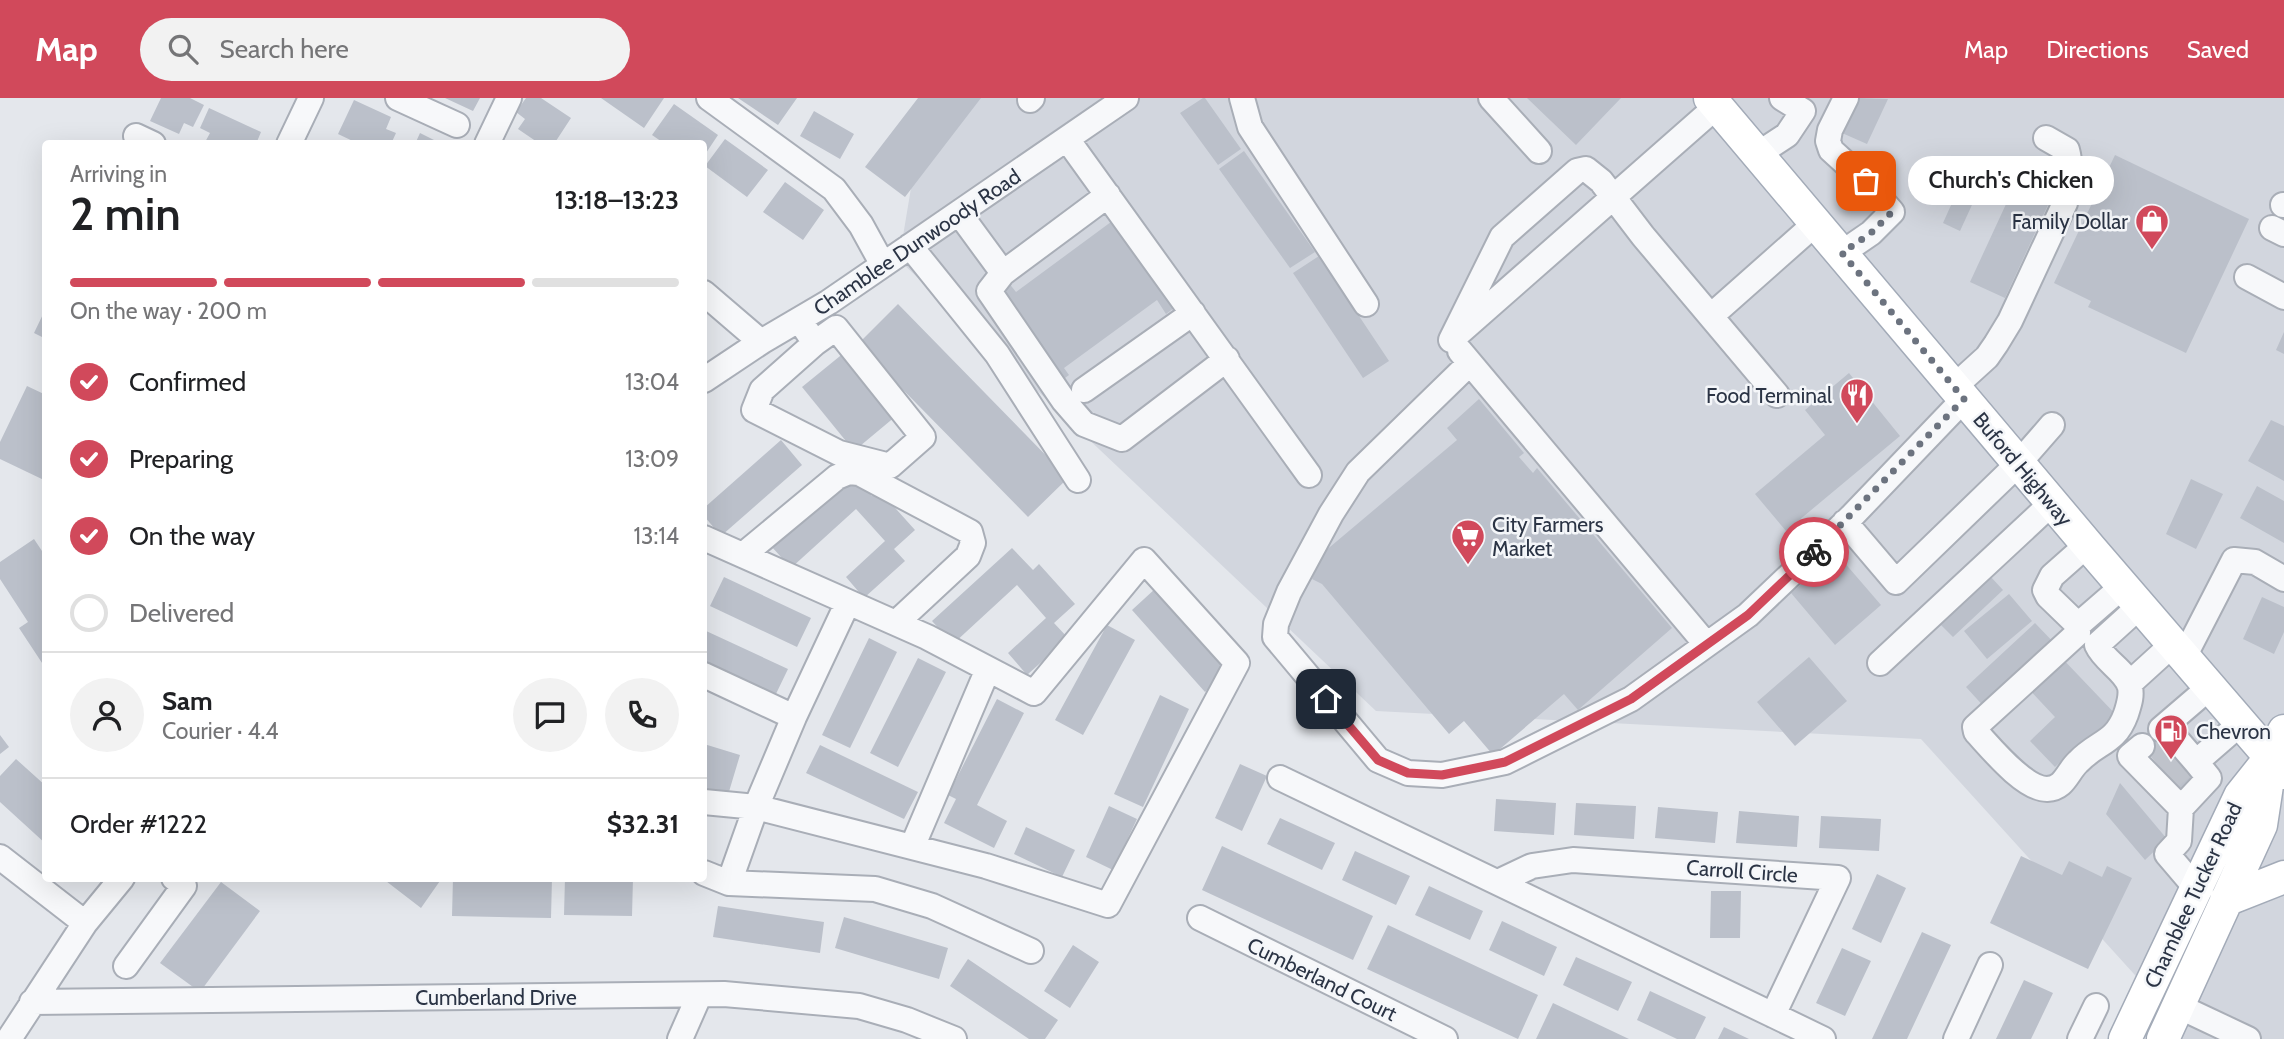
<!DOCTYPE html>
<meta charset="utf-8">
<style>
:root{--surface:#fff;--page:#f2f2f2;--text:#202124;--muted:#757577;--line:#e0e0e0;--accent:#d1495b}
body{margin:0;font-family:Cabin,sans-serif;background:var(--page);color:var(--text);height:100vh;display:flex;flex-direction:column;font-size:26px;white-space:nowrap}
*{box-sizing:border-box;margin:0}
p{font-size:23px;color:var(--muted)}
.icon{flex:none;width:38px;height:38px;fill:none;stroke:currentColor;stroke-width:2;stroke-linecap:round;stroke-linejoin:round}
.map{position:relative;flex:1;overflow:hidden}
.drawer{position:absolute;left:42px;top:42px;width:665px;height:742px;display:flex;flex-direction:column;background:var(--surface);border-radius:7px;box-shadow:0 7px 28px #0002}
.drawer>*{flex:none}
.pin{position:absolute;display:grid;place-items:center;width:60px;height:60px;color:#fff;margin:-30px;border-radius:14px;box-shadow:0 4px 10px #0006}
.courier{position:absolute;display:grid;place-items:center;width:70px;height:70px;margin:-35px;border:5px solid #d1495b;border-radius:50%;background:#fff;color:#222;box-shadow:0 2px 9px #0007}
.bubble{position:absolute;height:49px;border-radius:24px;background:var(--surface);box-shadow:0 7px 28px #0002;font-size:23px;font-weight:600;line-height:49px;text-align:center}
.summary em{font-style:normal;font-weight:600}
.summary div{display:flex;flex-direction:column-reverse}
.summary{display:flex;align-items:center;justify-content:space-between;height:119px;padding:0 28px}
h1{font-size:46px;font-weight:600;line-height:52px}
.bar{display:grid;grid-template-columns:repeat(4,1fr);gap:10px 7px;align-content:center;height:84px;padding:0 28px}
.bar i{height:9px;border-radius:5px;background:var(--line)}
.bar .selected{background:var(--accent)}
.bar p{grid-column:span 4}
.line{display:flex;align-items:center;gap:18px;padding:0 28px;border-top:2px solid var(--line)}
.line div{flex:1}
.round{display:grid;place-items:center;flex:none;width:74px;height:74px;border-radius:37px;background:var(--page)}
ol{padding:0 28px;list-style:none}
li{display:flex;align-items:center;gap:21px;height:77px}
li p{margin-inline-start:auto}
li .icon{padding:7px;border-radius:50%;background:var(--accent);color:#fff;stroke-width:4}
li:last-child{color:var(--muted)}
li i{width:38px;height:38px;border:4px solid var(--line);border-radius:50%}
header{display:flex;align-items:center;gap:42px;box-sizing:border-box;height:98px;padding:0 35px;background:var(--accent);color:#fff}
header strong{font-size:33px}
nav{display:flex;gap:38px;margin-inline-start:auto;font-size:24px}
.search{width:490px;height:63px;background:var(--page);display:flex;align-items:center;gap:18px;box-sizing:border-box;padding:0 24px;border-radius:38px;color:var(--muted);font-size:26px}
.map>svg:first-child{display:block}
.built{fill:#d2d6de}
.building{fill:#bbc0ca}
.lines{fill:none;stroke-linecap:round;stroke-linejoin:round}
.minor-tunnel{stroke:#bfc3cb;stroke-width:24;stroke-dasharray:24 12;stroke-linecap:butt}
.minor-casing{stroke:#a9aeb7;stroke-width:28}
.major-casing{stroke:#a3abb8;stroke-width:35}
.minor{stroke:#f7f8fa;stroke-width:24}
.major{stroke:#fff;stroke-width:32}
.done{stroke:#6c737f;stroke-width:7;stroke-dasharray:0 12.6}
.route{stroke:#d1495b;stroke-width:9}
.labels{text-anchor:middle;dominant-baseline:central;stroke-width:5;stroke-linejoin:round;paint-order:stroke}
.poi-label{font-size:21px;fill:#2b3445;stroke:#f4f6f9;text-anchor:end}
.street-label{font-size:21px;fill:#2b3445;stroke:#f4f6f9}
</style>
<header>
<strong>Map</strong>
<div class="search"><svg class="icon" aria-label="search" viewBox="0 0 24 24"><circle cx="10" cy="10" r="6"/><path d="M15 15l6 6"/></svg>Search here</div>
<nav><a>Map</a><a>Directions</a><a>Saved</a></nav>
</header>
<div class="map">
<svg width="2284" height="941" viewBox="0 0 2284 941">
<rect width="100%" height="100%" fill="#e4e7ec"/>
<path class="built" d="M926 0H2284V941H2155L2163 908 1921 641 1376 613 899 162Z"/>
<path class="building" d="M161 0H190L204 7 193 29 184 25 179 36 150 23Z
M445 0H480L473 13Z
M526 0H541L571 20 554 46H540L518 31 525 21 516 14Z
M601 0H664L644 30Z
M738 0H797L778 27Z
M918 0H981L905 99 865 69Z
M1203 0H1205L1241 51 1218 67 1180 15Z
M1527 0H1621L1576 47Z
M1858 0 1888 1 1867 46 1842 35Z
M354 2 391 19 386 31 396 35 391 46H359L338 36Z
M674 6 718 37 704 58V46H665L652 37Z
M209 10 261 34 256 46H204L210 35 200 30Z
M814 13 854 36 840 61 800 38Z
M420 35 442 46H415Z
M725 41 768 72 747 99 705 68Z
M1244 53 1315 154 1290 170 1219 71Z
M2115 57 2249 121 2186 255 2088 209 2091 203 2054 185Z
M2025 65 2060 81 2005 200 1970 184Z
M785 84 824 112 803 142 763 114Z
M1960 87 1977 96 1960 133 1943 125Z
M1115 121 1178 207 1166 216 1157 202 1064 270 1069 277 1061 283 995 194 1008 184 1016 194Z
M1319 158 1389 263 1363 280 1293 175Z
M898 206 1068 380 1028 419 858 246Z
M46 210V241L34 235Z
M2284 234V256L2276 252Z
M845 254 896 318 854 353 802 289Z
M1849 275 1900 338 1786 433 1755 396 1825 337 1805 312Z
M27 288 46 297V383L0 361V344Z
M1479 301 1524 355 1519 359 1533 375 1537 370 1672 530 1578 612 1564 596 1493 657 1464 623 1449 636 1322 486 1312 481 1324 454 1457 342 1447 330Z
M2271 322 2284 328V383L2248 363Z
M781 342 802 367 721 438 704 418V410Z
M852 375 872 398 879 392 915 432 894 451 905 463 864 500 846 479 885 443 856 411 791 470 771 448Z
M2191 381 2223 396 2196 451 2166 436Z
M2257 388 2284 403V445L2240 420Z
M34 441 46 459V571L19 530 28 524 0 481V464Z
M1012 450 1033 472 1039 466 1075 506 1054 525 1068 540 1027 577 1008 555 1046 520 1017 487 953 546 932 523Z
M1837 456 1881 507 1835 547 1791 495Z
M1990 478 2003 492 1953 539 1940 526Z
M724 479 811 520 797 549 710 508Z
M1156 490 1230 571 1205 594 1132 512Z
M2009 496 2032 523 1987 561 1964 533Z
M2262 499 2284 509V534L2274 556 2243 541Z
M2035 525 2057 548 1987 612 1966 589Z
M1107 527 1135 542 1083 637 1055 622Z
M704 532 788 571 774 600 704 567Z
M869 540 897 554 850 650 822 637Z
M2059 557 2121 622 2078 647 2055 669 2030 643 2055 619 2026 588Z
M1809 559 1847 603 1795 648 1757 604Z
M918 560 946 574 898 669 870 655Z
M1160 597 1189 611 1143 709 1114 696Z
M997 601 1024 615 977 707 1007 723 994 750 944 725 956 701 948 697Z
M2158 628 2204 681 2185 698 2139 644Z
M0 637 9 649 0 656Z
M704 646 740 657 728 697 704 690Z
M820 647 918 694 904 721 806 675Z
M16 661 46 688V746L0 704V678Z
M1240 666 1267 678 1242 733 1215 720Z
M2120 685 2167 741 2145 762 2106 716Z
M1496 701 1556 705 1554 737 1494 733Z
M1576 705 1636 708 1634 741 1574 737Z
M1109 708 1137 721 1113 772 1086 759Z
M1658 709 1718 714 1715 745 1655 740Z
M1739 713 1799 718 1797 749 1736 745Z
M1821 718 1881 721 1879 753 1819 750Z
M1280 720 1335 745 1322 772 1267 746Z
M1026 729 1075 752 1062 779 1014 756Z
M1222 748 1373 818 1353 862 1202 792Z
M1355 753 1410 778 1396 807 1342 782Z
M2021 758 2062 777 2069 763 2102 779 2107 768 2132 780 2088 871 1990 825Z
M1877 776 1906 790 1881 845 1852 831Z
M382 780H442L421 810Z
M453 780H552L551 820 452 818Z
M565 780H633L632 818 564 817Z
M221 784 260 813 200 894 160 865Z
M1429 788 1483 813 1470 842 1415 817Z
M1711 793H1741L1740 840H1710Z
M718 808 824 824 820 855 713 839Z
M844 819 948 850 939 881 835 850Z
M1502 823 1557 849 1544 878 1489 852Z
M1388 827 1538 897 1518 941 1367 871Z
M1922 834 1951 847 1907 941H1872Z
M1073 847 1099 864 1070 910 1044 893Z
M1842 850 1871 863 1845 918 1816 905Z
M1576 859 1632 884 1618 913 1563 887Z
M968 861 1058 922 1045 941H1029L950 888Z
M2024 882 2053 895 2031 941H1996Z
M1650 893 1706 919 1695 941H1677L1637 922Z
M1553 905 1629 941H1536Z
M1724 929 1749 941H1718Z"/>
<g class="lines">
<path class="minor-tunnel" d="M2154 662 2173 646
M2170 680 2189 664"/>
<g class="minor-casing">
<path id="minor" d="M398 0 457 27
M709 0 834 91 861 127 883 167
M1242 0 1250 29 1366 206
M1491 0 1539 53
M1030 2 1032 0
M136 38 153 46
M1067 41 1309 377
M289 46 311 0
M487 46 509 0
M1758 56 1787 37 1803 13 1782 0
M2283 107H2284
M959 115 1003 175 1108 97
M2272 130 2284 136
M910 148 997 256 1078 382
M1842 155 1871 135 1892 114 1865 83 1831 52 1828 43 1830 32 1846 0
M1003 175 989 193 1064 303 1084 326 1122 341 1227 261
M2247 179 2284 199
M704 195 761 244
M1711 218 1816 125
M800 223 815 245 836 230 923 339 890 368 839 355 754 312 762 292 815 245
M1460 234 1717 8
M1451 242 1502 139 1577 73 1586 71 1601 83 1643 138 1777 297
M1460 253 1706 546
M1470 265 1358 374 1331 416 1289 494 1276 526 1275 539 1378 662 1408 675 1442 677 1505 664 1631 601 1748 517 1851 419 1964 301
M704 282 761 244 829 204 1126 0
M1954 289 1987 259 1996 246 2010 223 2065 105C2069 88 2072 70 2067 52L2046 40
M1084 292 1193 215
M1845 424 1896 484 2018 366 2052 327
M704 440 848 504 794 619 704 577
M743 457 837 379 849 374 859 375 970 434 973 445 968 458 896 525
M2123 488 2078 527V535L1975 629 1976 634C1991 650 2024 691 2047 691 2065 690 2067 674 2078 664 2098 643 2115 646 2126 616 2129 606 2132 599 2130 589 2126 573 2104 563 2097 547L2140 508
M2078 527 2048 498 2045 492 2052 478 2087 447
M2184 559 2234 462 2255 464 2284 481
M1880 565 2052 405
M2129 586 2173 546
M794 619 756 709 986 768 1108 807 1237 565 1144 462 1034 595 927 539 848 504
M2165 628 2196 664 2241 625
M2161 631 2210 589
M2142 648 2130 658 2181 710 2179 743 2167 756 2196 790
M1280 680 1823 941
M704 704 756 709 729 785
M2181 710 2209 680 2196 664
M913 747 988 571
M0 759 85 825
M704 775 729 785 875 791 932 808 1031 853
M1498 784 1532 768 1573 762 1838 780 1773 917
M1200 820 1445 941
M126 868 184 788 174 780
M32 904 724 896 859 908 907 922 954 941
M2178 908 2248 941
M9 941 85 825 122 780
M680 941 699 898
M1956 941 1990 867
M2080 941 2096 908"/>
</g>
<g class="major-casing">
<path id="major" d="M1710 0 2091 451 2284 675
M2226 802 2284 779
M2125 941 2240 698 2271 659 2284 633
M2163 941 2261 727 2271 661"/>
</g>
<use href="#minor" class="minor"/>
<use href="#major" class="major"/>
</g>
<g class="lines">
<path class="done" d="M1814 454 1964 301 1842 155 1871 135 1892 114 1866 83"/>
<path class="route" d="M1326 601 1378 662 1408 675 1442 677 1505 664 1631 601 1748 517 1814 454"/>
</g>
<defs>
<g id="shop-pin" transform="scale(1.75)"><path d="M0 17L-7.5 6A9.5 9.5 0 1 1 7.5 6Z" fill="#d1495b" stroke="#f4f6f9"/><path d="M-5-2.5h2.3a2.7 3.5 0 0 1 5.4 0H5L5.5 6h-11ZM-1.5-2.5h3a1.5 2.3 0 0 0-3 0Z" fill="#fff"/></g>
<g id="restaurant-pin" transform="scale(1.75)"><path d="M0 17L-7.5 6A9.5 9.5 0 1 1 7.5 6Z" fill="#d1495b" stroke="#f4f6f9"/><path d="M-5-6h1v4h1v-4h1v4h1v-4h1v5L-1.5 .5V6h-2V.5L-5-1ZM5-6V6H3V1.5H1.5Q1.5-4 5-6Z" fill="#fff"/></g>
<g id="supermarket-pin" transform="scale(1.75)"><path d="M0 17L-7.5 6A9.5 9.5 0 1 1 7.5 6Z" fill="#d1495b" stroke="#f4f6f9"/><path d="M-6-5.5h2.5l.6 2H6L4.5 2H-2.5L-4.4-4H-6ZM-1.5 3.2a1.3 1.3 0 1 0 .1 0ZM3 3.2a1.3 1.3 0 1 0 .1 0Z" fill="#fff"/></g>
<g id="fuel-pin" transform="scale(1.75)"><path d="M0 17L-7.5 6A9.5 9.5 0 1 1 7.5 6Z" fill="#d1495b" stroke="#f4f6f9"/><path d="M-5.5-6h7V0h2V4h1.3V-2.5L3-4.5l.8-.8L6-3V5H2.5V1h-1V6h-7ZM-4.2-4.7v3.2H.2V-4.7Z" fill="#fff"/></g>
</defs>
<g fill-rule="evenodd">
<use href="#shop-pin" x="2152" y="123"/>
<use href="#restaurant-pin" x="1857" y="297"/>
<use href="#supermarket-pin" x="1468" y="438"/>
<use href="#fuel-pin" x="2171" y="633"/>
</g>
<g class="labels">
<g class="poi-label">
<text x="2128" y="123">Family Dollar</text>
<text x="1832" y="297">Food Terminal</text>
<text x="1492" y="426" text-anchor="start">City Farmers<tspan x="1492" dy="24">Market</tspan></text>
<text x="2196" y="633" text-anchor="start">Chevron</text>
</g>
<g class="street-label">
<text transform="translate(917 144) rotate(-34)">Chamblee Dunwoody Road</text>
<text transform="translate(2023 371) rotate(50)">Buford Highway</text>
<text transform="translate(1742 773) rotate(4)">Carroll Circle</text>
<text transform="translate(2193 797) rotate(-65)">Chamblee Tucker Road</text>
<text transform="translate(1322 881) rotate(26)">Cumberland Court</text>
<text x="496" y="899">Cumberland Drive</text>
</g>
</g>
</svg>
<div class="pin" style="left:1866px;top:83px;background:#ea580c"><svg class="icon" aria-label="bag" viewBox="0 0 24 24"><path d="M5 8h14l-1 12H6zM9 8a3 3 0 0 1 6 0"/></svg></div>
<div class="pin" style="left:1326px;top:601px;background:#1f2937"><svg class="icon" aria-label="home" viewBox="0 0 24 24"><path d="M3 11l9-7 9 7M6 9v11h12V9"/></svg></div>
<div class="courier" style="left:1814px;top:454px"><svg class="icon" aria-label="bike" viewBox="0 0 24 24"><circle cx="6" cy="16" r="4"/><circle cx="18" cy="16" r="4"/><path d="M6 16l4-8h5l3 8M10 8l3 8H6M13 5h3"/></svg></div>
<div class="bubble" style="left:1908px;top:58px;width:206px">Church's Chicken</div>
<section class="drawer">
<div class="summary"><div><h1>2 min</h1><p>Arriving in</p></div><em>13:18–13:23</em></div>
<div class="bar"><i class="selected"></i><i class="selected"></i><i class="selected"></i><i></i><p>On the way · 200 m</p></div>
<ol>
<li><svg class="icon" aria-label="check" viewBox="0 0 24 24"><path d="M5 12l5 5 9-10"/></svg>Confirmed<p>13:04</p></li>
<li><svg class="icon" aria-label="check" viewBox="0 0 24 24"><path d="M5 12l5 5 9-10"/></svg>Preparing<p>13:09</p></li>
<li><svg class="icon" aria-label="check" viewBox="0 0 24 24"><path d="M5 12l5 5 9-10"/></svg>On the way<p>13:14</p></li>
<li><i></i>Delivered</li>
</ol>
<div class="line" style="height:126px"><a class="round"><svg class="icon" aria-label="person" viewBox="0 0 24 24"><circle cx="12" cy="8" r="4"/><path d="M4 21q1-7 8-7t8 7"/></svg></a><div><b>Sam</b><p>Courier · 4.4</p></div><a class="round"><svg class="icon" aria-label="chat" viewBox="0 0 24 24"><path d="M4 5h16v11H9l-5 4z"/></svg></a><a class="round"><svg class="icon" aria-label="phone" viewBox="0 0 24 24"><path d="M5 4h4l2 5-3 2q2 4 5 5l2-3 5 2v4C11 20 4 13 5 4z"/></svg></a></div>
<div class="line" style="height:91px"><div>Order #1222</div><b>$32.31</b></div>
</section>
</div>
